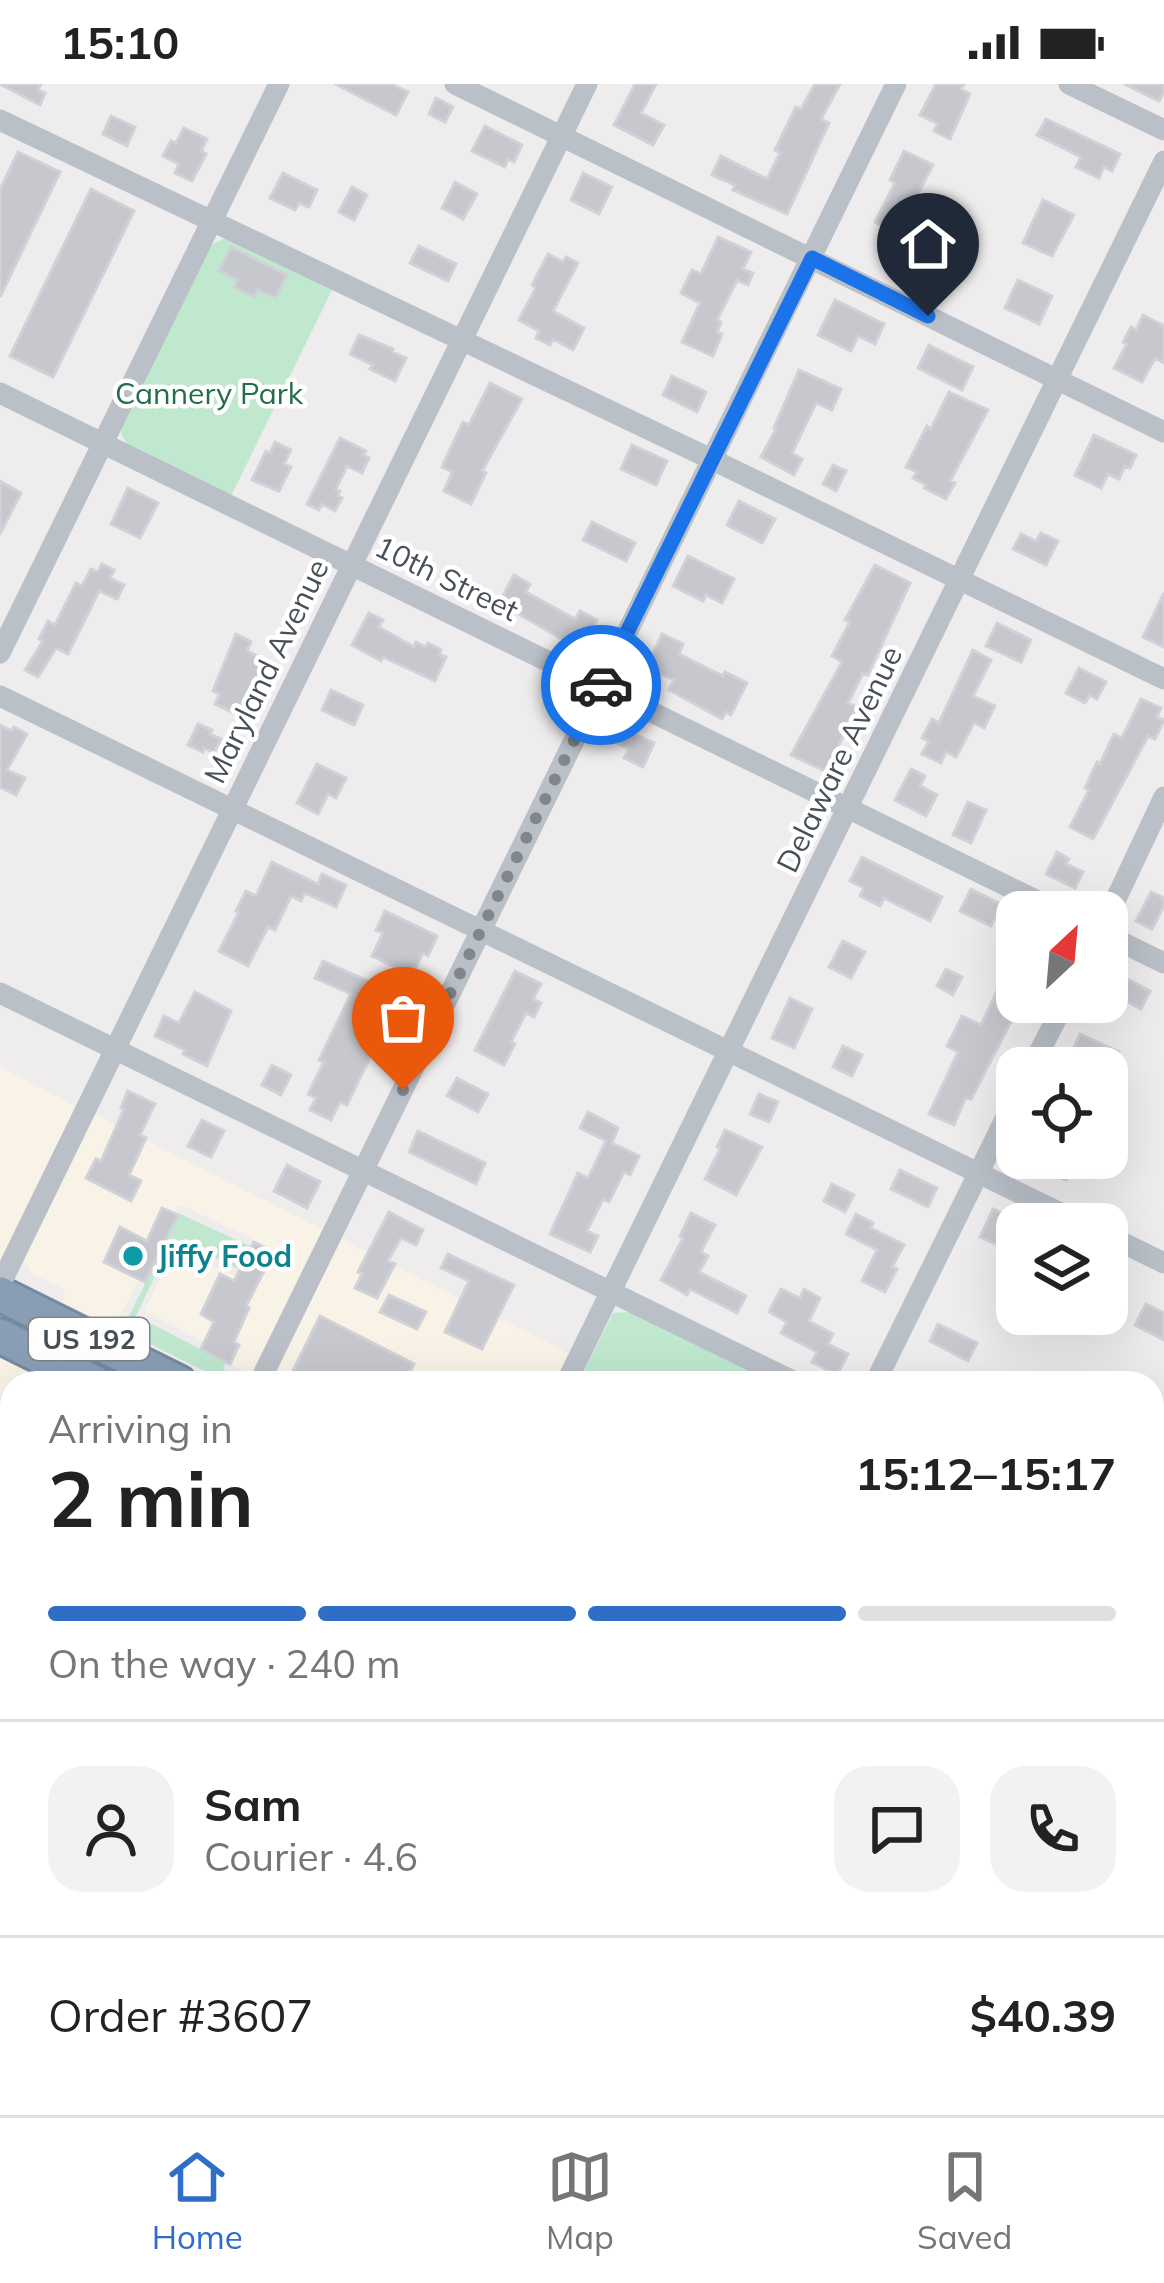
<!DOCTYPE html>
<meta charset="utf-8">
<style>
:root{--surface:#fff;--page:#f2f2f2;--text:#222;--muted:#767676;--line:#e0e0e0;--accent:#2f6ec6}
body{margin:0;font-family:Mulish,sans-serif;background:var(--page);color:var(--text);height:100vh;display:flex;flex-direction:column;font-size:45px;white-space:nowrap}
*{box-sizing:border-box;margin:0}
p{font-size:39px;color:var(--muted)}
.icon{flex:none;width:66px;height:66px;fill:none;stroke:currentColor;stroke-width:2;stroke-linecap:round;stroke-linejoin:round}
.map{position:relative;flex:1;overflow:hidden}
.drawer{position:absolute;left:0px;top:1287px;width:1164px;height:744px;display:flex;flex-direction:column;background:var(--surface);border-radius:36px 36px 0 0;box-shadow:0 12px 48px #0002}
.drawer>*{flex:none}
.needle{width:78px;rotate:26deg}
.buttons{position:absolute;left:996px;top:807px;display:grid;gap:24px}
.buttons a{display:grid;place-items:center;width:132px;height:132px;border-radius:24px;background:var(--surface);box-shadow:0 12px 48px #0002;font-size:60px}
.pin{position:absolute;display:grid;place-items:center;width:102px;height:102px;color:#fff;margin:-123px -51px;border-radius:50% 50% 50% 0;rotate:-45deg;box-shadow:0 0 12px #0007}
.pin .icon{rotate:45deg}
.courier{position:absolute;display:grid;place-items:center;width:120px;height:120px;margin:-60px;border:9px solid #1a73e8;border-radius:50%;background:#fff;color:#222;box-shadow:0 3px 15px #0007}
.headline em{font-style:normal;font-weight:700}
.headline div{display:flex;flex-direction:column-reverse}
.headline{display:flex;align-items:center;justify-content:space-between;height:204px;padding:0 48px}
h1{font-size:78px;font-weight:700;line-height:90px}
.bar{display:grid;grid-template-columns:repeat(4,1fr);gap:18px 12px;align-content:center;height:144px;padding:0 48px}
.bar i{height:15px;border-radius:9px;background:var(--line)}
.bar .on{background:var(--accent)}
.bar p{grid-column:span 4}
.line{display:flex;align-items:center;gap:30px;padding:0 48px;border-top:3px solid var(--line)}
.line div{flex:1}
.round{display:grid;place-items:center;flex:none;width:126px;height:126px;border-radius:36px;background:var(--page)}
.status{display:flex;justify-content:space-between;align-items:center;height:84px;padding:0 60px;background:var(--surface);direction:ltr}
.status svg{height:33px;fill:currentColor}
.dock{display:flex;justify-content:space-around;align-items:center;height:168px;border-top:3px solid var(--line);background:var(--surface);font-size:33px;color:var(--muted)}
.dock a{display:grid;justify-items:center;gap:6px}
.dock .on{color:var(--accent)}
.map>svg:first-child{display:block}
.commercial{fill:#f8f3e6}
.green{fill:#bfe8cf}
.building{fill:#c7c8ce;stroke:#d0d2d7;stroke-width:3}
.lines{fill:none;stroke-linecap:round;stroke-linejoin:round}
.highway-casing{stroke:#7589a1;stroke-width:39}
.minor{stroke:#b9c0c7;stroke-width:21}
.highway{stroke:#899eb5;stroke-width:33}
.done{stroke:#81868b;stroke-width:12;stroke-dasharray:0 21.6}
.route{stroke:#1a73e8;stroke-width:15}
.culture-dot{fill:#0f9aa8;stroke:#fff;stroke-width:4.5}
.labels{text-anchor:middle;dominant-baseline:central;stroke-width:9;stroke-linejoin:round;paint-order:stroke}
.shield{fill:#fff;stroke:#7e8489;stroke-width:3}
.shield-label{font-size:27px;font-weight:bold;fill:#474f57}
.park-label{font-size:30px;fill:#216e49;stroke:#fff}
.street-label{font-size:30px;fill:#474f57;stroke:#fff}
.culture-label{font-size:30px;font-weight:bold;fill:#0d838f;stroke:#fff;text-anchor:start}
</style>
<div class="status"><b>15:10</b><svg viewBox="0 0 49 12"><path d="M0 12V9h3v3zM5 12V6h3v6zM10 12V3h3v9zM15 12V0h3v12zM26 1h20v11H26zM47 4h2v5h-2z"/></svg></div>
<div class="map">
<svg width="1164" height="2031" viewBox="0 0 1164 2031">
<rect width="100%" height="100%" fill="#eeecec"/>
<path class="commercial" d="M0 983 76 1022 0 1181Z
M92 1029 324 1146 249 1299 244 1287 233 1281 234 1276 230 1271 144 1227 176 1164 237 1193 259 1165 255 1156 184 1122 177 1123 114 1244 63 1218 65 1211 62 1204 31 1189 28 1181 21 1178Z
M339 1154 571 1270 557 1299 269 1297Z
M0 1266 68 1299H12V1501L0 1495Z
M1152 1844 1164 1851V1949L1152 1943Z
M1064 2019H1131L1126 2031H1088Z"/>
<path class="green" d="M225 154 333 204 231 412 127 360 121 350 122 339 209 162Z
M180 1130 252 1163 238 1185 173 1154 136 1232 226 1278 223 1285 239 1293 241 1299H229L122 1246Z
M630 1228 778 1299H578L613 1229Z"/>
<path class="building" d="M0 0H41L38 6 45 9 40 21Z
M335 0H391L408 8 396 31Z
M635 0H656L641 29 664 41 653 61 614 41Z
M815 0H840L821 35 829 39 787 130 733 106 735 101 712 91 721 72 767 95 780 69 775 66 796 23 801 25Z
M936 0H964L961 5 970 10 950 55 934 47 938 40 920 31Z
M1124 0H1164V8L1159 17Z
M436 14 453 23 445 38 429 30Z
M111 32 135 43 127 62 103 50Z
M1046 35 1120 70 1112 87 1104 83 1099 94 1076 83 1081 73 1037 51Z
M485 42 522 61 514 78 508 75 505 83 472 67Z
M184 44 207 55 201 67 206 70 192 97 175 89 179 80 163 72 171 57 176 59Z
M904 67 933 81 913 119 920 123 897 167 883 160 890 146 875 138 895 99 890 96Z
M18 68 60 88 0 213V106Z
M283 89 317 106 309 123 299 119 295 126 270 114Z
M583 89 612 103 599 130 571 116Z
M455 98 477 110 463 135 442 124Z
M352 103 367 111 354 136 339 128Z
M91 105 134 127 53 293 10 272Z
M1043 116 1074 131 1052 172 1023 159Z
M718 153 751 168 743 185 753 189 748 201 737 196 717 236 721 238 717 248 722 250 713 272 682 258 700 219 681 209 692 186 701 190Z
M419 162 456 180 448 197 410 179Z
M231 163 287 191 276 214 258 206 254 213 234 203 238 196 219 187Z
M548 170 563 178 566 173 578 179 553 227 584 244 573 266 553 255 550 261 536 254 539 247 519 236 536 204 532 201Z
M1018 196 1052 212 1039 240 1005 224Z
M835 216 884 240 875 260 858 252 851 267 818 251Z
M1143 231 1164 242V279L1155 274 1142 298 1114 284 1127 260 1123 258 1131 243 1136 246Z
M359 251 393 265 392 268 406 274 395 297 370 285 373 281 350 270Z
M929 261 973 283 962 306 918 284Z
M799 286 841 305 832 326 816 319 792 369 802 375 794 391 761 373 776 345 774 344Z
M672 292 706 308 697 328 663 311Z
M490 299 522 315 482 387 486 389 471 420 444 407 452 388 442 383 463 338 469 341Z
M949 308 988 326 950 397 955 399 946 415 924 404 926 401 913 394 917 388 906 383 927 342 931 345Z
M1094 351 1136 371 1130 384 1125 382 1119 395 1108 390 1101 404 1075 391Z
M340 354 366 367 363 371 369 374 362 389 347 382 336 405 340 407 338 412 342 414 335 427 322 420 319 426 307 420Z
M275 358 291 366 284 380 291 383 279 407 252 396 266 367 270 369Z
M632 361 667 377 656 401 621 385Z
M833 381 846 387 836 407 823 400Z
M0 397 21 409 0 450Z
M128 404 158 419 140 454 111 440Z
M739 417 775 435 762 459 727 441Z
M592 438 635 459 626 477 583 456Z
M1041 449 1058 457 1046 481 1013 465 1021 450 1036 457Z
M688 472 734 495 722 519 706 511 703 517 673 502Z
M102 480 114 486 110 494 124 501 117 515 99 507 68 570 56 564 38 593 25 586 43 557 39 555 48 537 55 541 76 499 82 502 91 485 98 488Z
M875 481 910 499 868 591 863 589 848 619 857 623 833 673 836 674 829 689 791 671 842 578 832 572 850 538 845 536Z
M514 491 530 500 526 508 575 535 580 527 597 536 581 566 515 528 513 532 497 523Z
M1164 509V563L1143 553Z
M369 529 383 536 379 543 414 563 416 558 426 563 428 559 441 566 439 571 446 573 435 597 383 573 381 577 352 561Z
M997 539 1031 556 1021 578 986 562Z
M236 550 251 558 247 567 267 577 258 596 255 594 238 631 215 620 220 610 213 607Z
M662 550 683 560 679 570 723 592 725 588 747 599 731 631 726 628 722 635 669 606 674 596 647 583Z
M973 566 991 576 973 612 995 622 984 644 974 639 956 673 946 668 941 679 922 670 929 657 922 654 932 635 939 639Z
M1079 584 1106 598 1097 615 1090 611 1085 619 1066 609Z
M331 606 363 621 354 641 322 626Z
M1141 615 1161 624 1157 633 1164 636 1155 655 1148 652 1093 755 1070 743 1089 706 1085 704 1097 678 1100 680 1114 650 1122 654Z
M198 640 212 646 210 650 221 655 214 669 204 664 203 668 188 661Z
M0 641 12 647 14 643 27 650 7 686 25 694 16 711 0 703Z
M617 642 654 659 643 683 624 674 629 665 611 656Z
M317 680 346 694 336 714 328 710 318 730 297 719Z
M911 685 925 692 920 702 937 711 926 732 895 716Z
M968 718 986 726 971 759 953 751Z
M1057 768 1069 775 1066 780 1083 788 1075 804 1046 790Z
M862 773 942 813 930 837 884 814 880 822 860 812 864 804 850 797Z
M272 778 318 800 322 790 346 801 336 823 305 809 301 817 291 812 275 846 268 843 248 882 219 867 239 828 236 827 246 807 256 812Z
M971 805 1002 821 991 842 960 827Z
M1151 808 1164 814V822L1152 845 1136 837Z
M385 827 437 852 428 872 423 869 412 891 372 872 383 849 376 846Z
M843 857 865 868 851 894 829 883Z
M323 877 400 911 347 1021 340 1018 331 1036 310 1026 316 1014 308 1010 324 978 319 976 351 910 315 894Z
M946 885 962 893 953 911 937 902Z
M515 887 541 900 533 915 541 919 534 933 526 929 511 958 515 960 504 981 475 966Z
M1116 889 1150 907 1141 925 1107 907Z
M997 907 1021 918 971 1015 966 1013 954 1041 929 1030 958 968 947 962 962 932 981 941Z
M195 908 231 927 207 982 183 970 185 966 155 952 164 932 179 939Z
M790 914 812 925 794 964 772 954Z
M1080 950 1119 968 1111 986 1072 968Z
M843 962 862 971 852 992 833 983Z
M272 981 291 991 281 1011 262 1001Z
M457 994 488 1010 478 1028 447 1012Z
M128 1007 155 1020 140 1051 146 1054 129 1091 141 1097 131 1117 86 1094 96 1075 101 1077 124 1025 121 1024Z
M759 1010 778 1018 769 1038 750 1030Z
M588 1028 618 1044 612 1059 639 1072 630 1091 624 1088 609 1118 603 1115 587 1147 598 1152 590 1168 550 1150 578 1089 588 1094 606 1057 580 1044Z
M202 1036 224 1047 211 1073 188 1062Z
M725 1046 762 1063 736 1111 705 1095 720 1065 717 1063Z
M418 1047 485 1079 476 1100 409 1068Z
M1048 1074H1077L1066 1096 1042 1085Z
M287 1081 320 1098 307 1124 274 1107Z
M900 1086 937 1104 928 1123 891 1105Z
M832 1100 854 1111 845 1128 824 1117Z
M162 1124 178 1131 145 1198 104 1178 120 1143 147 1157Z
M993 1125 1017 1136V1170L980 1153Z
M389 1128 423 1146 416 1161 401 1154 388 1177 395 1180 377 1214 355 1204 362 1190 358 1188Z
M691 1129 715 1141 701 1168 708 1172 699 1188 746 1212 737 1229 690 1205 687 1211 661 1196 683 1154 680 1152Z
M856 1130 873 1139 871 1144 904 1161 892 1183 897 1185 885 1208 862 1197 877 1166 846 1150Z
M254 1158 274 1168 246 1222 249 1224 234 1258 239 1261 230 1280 201 1265 214 1238 201 1230 220 1190 234 1197Z
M448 1170 514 1201 482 1265 445 1248 469 1197 441 1184Z
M781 1205 800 1214 804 1205 820 1214 809 1237 833 1250 828 1260 848 1270 837 1291 812 1278 817 1268 781 1249 787 1238 769 1228Z
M389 1211 426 1228 417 1245 380 1228Z
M1146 1220 1164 1229V1256L1135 1241Z
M320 1232 414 1280 404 1299H303L290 1293Z
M938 1240 977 1259 968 1277 930 1257Z"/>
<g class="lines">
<g class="highway-casing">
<path id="highway" d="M0 1210 179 1299
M0 1252 95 1299
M1152 1776 1164 1782
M1152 1816 1164 1822"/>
</g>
<path class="minor" d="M455 0 1164 348
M1069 0 1164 46
M0 36 713 376 1164 595
M0 309 1060 828
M0 569 279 0
M0 612 1083 1140
M1107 834 1164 713
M1107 851 1164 879
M0 909 797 1299
M1031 984 1065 918
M1107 1151 1164 1179
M0 1201 587 0
M259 1299 896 0
M566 1299 1164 77
M875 1299 1017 1011
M1152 1364 1164 1339
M1152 1473 1164 1479
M0 1506 12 1512
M1152 1697 1164 1672
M1152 1741 1164 1747
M0 1825 12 1800
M1152 1997 1164 1972
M434 2019 458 2031
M1041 2019 1066 2031
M209 2031 215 2019
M519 2031 524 2019
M826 2031 832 2019
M1135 2031 1141 2019"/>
<use href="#highway" class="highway"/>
</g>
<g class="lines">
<path class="done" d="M403 1006 601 601"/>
<path class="route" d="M601 601 812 174 928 232"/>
</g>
<circle class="culture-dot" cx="133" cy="1172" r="12"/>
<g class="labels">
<rect class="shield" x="29" y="1234" width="120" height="42" rx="9"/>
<g class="shield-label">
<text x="89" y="1255">US 192</text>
</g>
<g class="park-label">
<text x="209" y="309">Cannery Park</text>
</g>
<g class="street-label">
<text transform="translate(447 494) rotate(26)">10th Street</text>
<text transform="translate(266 587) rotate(-64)">Maryland Avenue</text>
<text transform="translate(839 675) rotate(-64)">Delaware Avenue</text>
</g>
<g class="culture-label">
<text x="157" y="1172">Jiffy Food</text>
</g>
</g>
</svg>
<div class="buttons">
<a><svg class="needle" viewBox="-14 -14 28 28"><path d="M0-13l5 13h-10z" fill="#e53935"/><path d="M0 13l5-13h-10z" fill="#767676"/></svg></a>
<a><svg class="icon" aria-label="locate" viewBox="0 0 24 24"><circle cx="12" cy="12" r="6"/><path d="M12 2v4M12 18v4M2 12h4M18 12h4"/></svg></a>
<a><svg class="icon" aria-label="layers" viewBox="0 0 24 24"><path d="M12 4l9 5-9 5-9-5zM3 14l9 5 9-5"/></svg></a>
</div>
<div class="pin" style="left:403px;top:1006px;background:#ea580c"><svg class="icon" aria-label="bag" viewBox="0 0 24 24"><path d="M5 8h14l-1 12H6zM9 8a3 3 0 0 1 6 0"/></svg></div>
<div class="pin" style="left:928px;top:232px;background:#1f2937"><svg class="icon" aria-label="home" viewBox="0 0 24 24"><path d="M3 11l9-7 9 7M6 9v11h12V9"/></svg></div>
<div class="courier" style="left:601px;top:601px"><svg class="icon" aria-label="car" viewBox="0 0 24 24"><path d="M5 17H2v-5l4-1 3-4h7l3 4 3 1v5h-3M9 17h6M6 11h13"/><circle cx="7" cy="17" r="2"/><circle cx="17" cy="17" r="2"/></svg></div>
<section class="drawer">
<div class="headline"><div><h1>2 min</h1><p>Arriving in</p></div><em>15:12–15:17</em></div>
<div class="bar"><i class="on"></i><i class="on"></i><i class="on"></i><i></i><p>On the way · 240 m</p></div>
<div class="line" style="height:216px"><a class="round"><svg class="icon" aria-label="person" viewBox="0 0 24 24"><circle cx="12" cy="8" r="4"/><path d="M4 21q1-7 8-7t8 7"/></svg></a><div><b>Sam</b><p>Courier · 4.6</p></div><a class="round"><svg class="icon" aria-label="chat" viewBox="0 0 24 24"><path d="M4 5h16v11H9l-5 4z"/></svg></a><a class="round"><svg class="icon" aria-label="phone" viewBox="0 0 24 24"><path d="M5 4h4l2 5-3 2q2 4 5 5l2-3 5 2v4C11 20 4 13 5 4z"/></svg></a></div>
<div class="line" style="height:156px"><div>Order #3607</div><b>$40.39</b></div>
</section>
</div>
<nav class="dock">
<a class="on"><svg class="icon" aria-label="home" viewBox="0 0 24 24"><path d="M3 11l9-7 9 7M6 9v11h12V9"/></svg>Home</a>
<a><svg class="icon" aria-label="map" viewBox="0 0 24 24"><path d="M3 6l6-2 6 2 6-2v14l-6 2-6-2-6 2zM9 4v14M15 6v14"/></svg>Map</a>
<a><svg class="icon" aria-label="saved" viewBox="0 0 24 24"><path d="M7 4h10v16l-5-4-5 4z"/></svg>Saved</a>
</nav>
